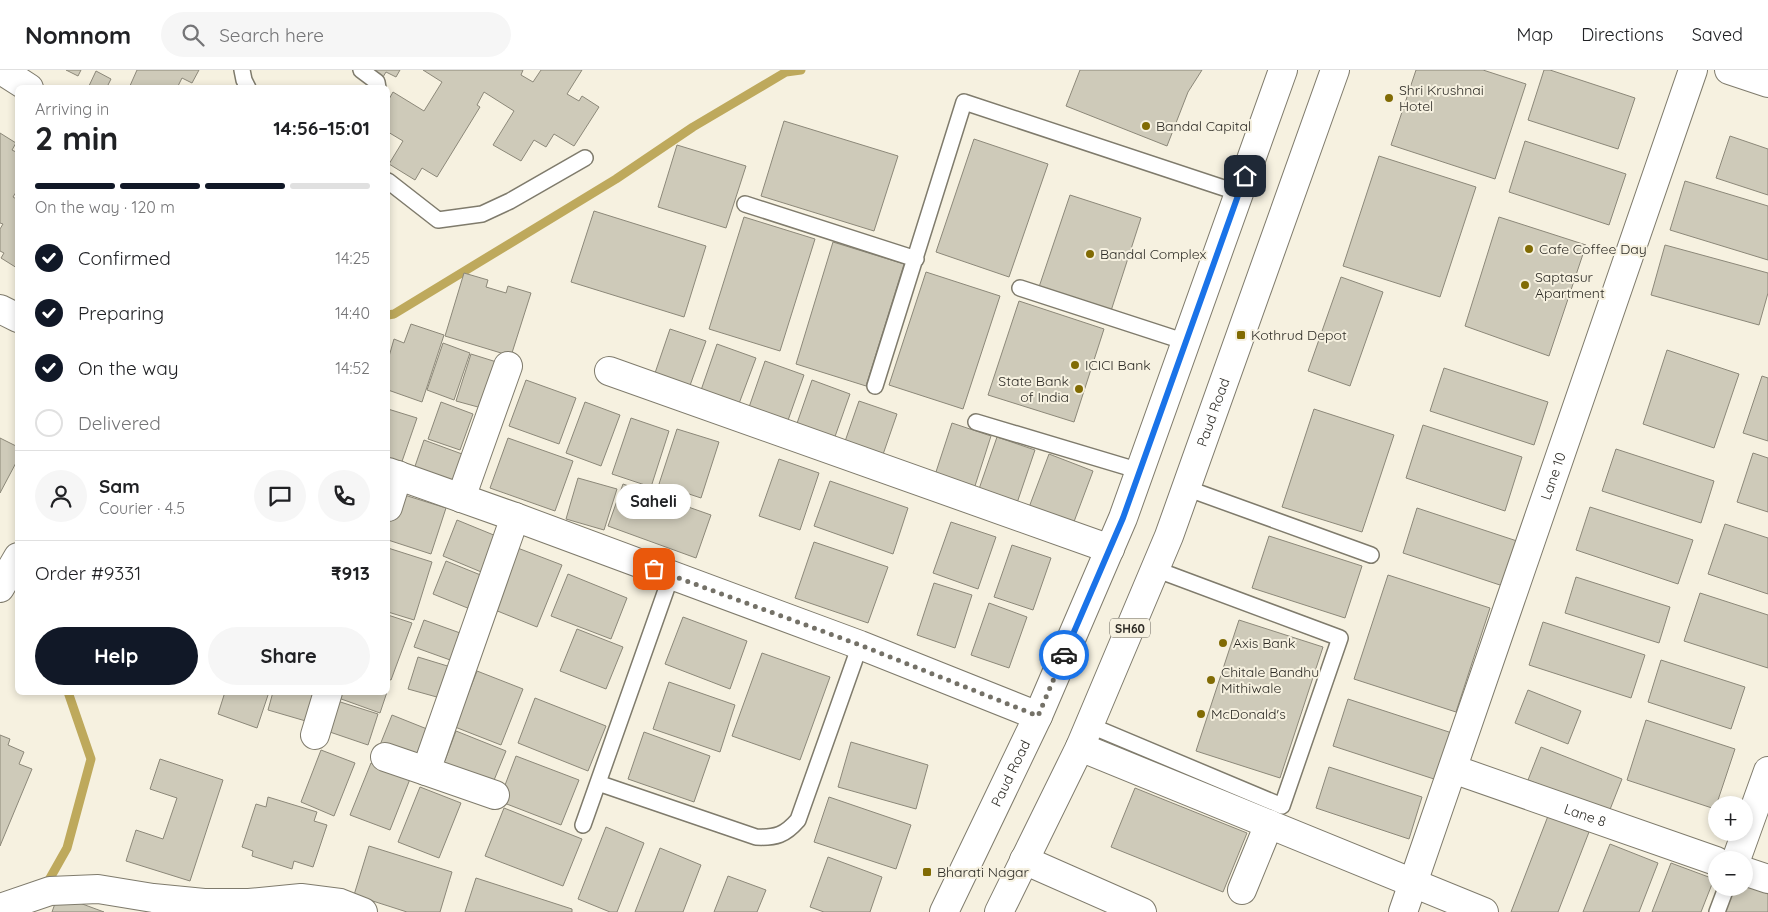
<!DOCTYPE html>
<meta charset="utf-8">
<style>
:root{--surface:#fff;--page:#f6f6f6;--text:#202124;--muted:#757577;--line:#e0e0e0;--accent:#111827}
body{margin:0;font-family:Quicksand,sans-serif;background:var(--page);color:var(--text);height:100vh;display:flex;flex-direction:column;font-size:19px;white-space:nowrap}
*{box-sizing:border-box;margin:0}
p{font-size:16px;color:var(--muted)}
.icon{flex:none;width:28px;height:28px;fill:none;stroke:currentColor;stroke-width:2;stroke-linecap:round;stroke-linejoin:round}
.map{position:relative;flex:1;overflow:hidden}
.panel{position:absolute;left:15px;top:15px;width:375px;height:610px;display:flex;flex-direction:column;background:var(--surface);border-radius:8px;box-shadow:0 2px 8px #0003}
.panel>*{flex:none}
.controls{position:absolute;left:1708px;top:726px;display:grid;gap:10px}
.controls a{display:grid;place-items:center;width:45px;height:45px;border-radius:50%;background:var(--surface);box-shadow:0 2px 8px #0003;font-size:25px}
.pin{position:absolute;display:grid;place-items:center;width:42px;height:42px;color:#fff;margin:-21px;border-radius:10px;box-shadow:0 2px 8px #0006}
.courier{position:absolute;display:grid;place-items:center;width:50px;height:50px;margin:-25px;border:4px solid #1a73e8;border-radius:50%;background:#fff;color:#222;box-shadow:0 1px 6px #0007}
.bubble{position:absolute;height:35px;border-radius:18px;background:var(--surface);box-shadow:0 2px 8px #0003;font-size:16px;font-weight:700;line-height:35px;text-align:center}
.overview em{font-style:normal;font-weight:700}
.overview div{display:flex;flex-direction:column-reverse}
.overview{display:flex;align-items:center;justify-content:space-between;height:85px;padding:0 20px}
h1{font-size:32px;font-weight:700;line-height:38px}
.bar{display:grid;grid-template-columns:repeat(4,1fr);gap:8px 5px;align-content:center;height:60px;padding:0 20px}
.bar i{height:6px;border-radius:4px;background:var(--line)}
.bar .active{background:var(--accent)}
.bar p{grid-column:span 4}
.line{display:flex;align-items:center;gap:12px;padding:0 20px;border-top:1px solid var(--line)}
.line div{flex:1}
.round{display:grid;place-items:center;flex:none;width:52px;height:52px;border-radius:26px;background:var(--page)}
ol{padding:0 20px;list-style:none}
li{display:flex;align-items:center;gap:15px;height:55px}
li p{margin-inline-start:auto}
li .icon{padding:5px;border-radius:50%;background:var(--accent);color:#fff;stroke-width:4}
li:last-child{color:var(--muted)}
li i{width:28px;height:28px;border:2px solid var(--line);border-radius:50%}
.primary-button{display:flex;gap:10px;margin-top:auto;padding:10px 20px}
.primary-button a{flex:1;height:58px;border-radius:30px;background:var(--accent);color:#fff;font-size:20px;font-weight:700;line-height:58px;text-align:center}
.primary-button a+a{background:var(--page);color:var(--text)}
header{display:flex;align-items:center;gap:30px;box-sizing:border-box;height:70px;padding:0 25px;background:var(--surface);border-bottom:1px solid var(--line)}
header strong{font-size:24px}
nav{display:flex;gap:28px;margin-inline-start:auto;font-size:18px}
.search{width:350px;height:45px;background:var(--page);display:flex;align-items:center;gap:12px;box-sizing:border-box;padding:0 18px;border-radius:28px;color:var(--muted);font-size:19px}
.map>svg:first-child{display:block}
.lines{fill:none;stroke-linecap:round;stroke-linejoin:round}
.stream{stroke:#bea95c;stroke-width:9}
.building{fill:#cecab9;stroke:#8c8879}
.service-casing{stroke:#7f7b6c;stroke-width:18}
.minor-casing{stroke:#7f7b6c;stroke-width:30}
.tertiary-casing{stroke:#7f7b6c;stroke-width:30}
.primary-casing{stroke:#7f7b6c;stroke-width:30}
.service{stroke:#fff;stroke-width:15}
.minor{stroke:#fff;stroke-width:28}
.tertiary{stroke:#fff;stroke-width:28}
.primary{stroke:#fff;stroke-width:28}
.done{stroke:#747167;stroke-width:5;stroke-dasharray:0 9}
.route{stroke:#1a73e8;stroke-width:6}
.poi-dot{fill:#816b04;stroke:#f6f1e0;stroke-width:2}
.labels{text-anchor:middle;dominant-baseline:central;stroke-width:4;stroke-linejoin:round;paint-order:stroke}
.shield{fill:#f6f1e0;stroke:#6a675e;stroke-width:1}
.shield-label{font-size:12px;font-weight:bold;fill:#2e2c26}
.poi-label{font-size:14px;fill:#2e2c26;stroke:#f6f1e0;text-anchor:start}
.street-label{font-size:14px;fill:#2e2c26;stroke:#f6f1e0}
</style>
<header>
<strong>Nomnom</strong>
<div class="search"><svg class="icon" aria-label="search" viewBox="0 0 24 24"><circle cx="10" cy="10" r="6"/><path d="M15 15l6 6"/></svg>Search here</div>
<nav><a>Map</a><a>Directions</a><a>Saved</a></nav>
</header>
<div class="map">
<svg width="1768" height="842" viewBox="0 0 1768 842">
<rect width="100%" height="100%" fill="#f6f1e0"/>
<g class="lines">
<path class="stream" d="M388 245 394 244 616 109 693 57 786 2 801 0
M45 817 67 778 91 689 68 622"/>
</g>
<path class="building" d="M66 0H81L78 6Z
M137 0H199L192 13 182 8 177 18H129Z
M372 0H400L396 7 386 2 383 7Z
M423 0H523L521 5 533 12 541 0H582L567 24 579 31 582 26 599 37 574 76 554 64 546 77 534 70 521 91 493 75 514 41 484 22 477 35 480 37 437 107 422 98 415 110 389 94 403 71 388 62V31L393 22 424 41 442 12Z
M1080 0H1202L1188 22 1167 76 1066 36Z
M1416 0H1483L1526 14 1495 109 1391 75Z
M1544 0H1550L1635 28 1618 79 1528 50Z
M96 1 111 9 108 15 112 18H88Z
M784 51 898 86 874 161 761 126Z
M0 63 16 73 12 80 18 83V119L13 127 18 130 17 198 1 188 4 183 0 181V159L3 154 0 153Z
M1730 66 1768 79V125L1716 108Z
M974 69 1048 94 1009 207 936 182Z
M1525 71 1626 104 1609 155 1509 122Z
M677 75 746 96 726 158 658 137Z
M1379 86 1476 117 1440 227 1343 196Z
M1685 111 1768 136V190L1670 160Z
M1070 125 1141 148 1110 244 1038 220Z
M594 141 706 176 684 247 571 212Z
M744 147 815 169 780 281 709 259Z
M1499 147 1586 175 1549 286 1465 256Z
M833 172 904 194 866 316 796 294Z
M1665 175 1768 203V223L1759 255 1651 225Z
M926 202 1000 226 963 339 889 315Z
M464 203 488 210 486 217 506 223 508 216 531 223 511 286 445 266Z
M1341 207 1383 222 1350 316 1308 301Z
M1019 231 1104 259 1074 352 988 325Z
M411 254 444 265 422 332 388 320V290L394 269 404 273Z
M670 259 706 271 688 321 653 309Z
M443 273 470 283 454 330 427 320Z
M717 274 756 288 737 339 699 326Z
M1667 280 1739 304 1714 378 1643 354Z
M471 284 503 294 489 340 456 331Z
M765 291 804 305 786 356 747 343Z
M1444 298 1548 332 1534 375 1430 341Z
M1762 306 1768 308V371L1743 363Z
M526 310 576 328 559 374 509 356Z
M812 310 850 324 832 375 794 362Z
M859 331 897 344 879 396 841 383Z
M441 332 473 344 460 380 428 369Z
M585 332 620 345 601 396 566 383Z
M388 339 417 348 398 403 388 400Z
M1314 339 1394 365 1362 462 1282 437Z
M631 348 669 361 651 417 612 404Z
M952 353 991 366 974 419 935 405Z
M1423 355 1522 387 1505 441 1406 408Z
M677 359 719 372 701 428 659 414Z
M997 367 1035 380 1017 433 979 419Z
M0 368 18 377V389L0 423Z
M508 368 573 391 555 441 490 418Z
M424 370 462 384 451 419 412 405Z
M1616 379 1714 411 1701 453 1602 421Z
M1753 383 1768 388V442L1737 432Z
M1049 384 1093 401 1072 457 1028 440Z
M779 389 819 403 800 460 759 446Z
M578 408 617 419 604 460 566 449Z
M830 411 908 438 893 484 814 456Z
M623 414 711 445 696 488 608 456Z
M398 423 446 438 431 484 388 470V456Z
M1590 437 1693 470 1678 514 1576 480Z
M1417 438 1520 472 1506 517 1403 483Z
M457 450 501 468 486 504 443 486Z
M951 452 996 467 978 519 933 503Z
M1725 454 1768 468V524L1708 504Z
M1269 466 1362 496 1345 548 1252 518Z
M814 472 888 497 868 553 795 528Z
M1012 475 1051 488 1033 540 994 527Z
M515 477 562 495 537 557 490 538Z
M388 478 432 492 414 550 388 542Z
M446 491 488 508 475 541 433 524Z
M568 504 627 528 611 569 551 546Z
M1388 505 1490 538 1456 642 1354 609Z
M1576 507 1670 537 1659 573 1565 543Z
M934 513 972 525 955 578 917 565Z
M1700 523 1768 545V598L1684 571Z
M989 533 1027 547 1009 598 971 585Z
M388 545 412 553 391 610 388 609Z
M683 547 747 571 730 619 665 594Z
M424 550 463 564 453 591 414 577Z
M1239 550 1323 577 1280 708 1196 681Z
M1543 552 1645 585 1631 628 1529 595Z
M577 559 623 577 606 619 560 601Z
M762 583 830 607 800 690 732 666Z
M418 587 454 598 444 629 408 619Z
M1661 590 1745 617 1731 659 1648 632Z
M477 601 523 619 501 675 455 657Z
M669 612 735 635 720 682 653 659Z
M1528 620 1581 641 1568 674 1515 653Z
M225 622H269L257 658 218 644Z
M273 622H325L316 654 268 640Z
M334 622H387L380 643 333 626Z
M535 628 606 656 588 701 518 673Z
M331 629 378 644 368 675 321 659Z
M1348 629 1452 663 1437 710 1333 676Z
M392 645 432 661 419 695 378 680Z
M1646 650 1735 679 1715 739 1627 710Z
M456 661 506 681 490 720 441 701Z
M644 662 710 686 694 732 628 709Z
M0 665 10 669 8 675 24 682 19 694 32 699 0 776Z
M851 672 928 695 916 739 838 717Z
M1541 677 1622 709 1609 742 1528 710Z
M321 680 355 693 334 746 301 732Z
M516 686 579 710 561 755 499 731Z
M160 689 223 710 190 811 126 791 136 760 163 769 177 728 150 719Z
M371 693 410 709 390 760 350 745Z
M1329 697 1422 727 1409 769 1316 738Z
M420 717 461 733 439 788 398 772Z
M1135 718 1247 763 1223 822 1111 777Z
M268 727 317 742 314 751 327 755 313 797 294 791 292 799 252 786 253 781 242 777 256 734 266 737Z
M829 727 911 755 896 799 814 772Z
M504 738 582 769 563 816 485 786Z
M1548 746 1589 762 1558 842H1511Z
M606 757 644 773 617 842H610L578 829Z
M1610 774 1658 793 1639 842H1583Z
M369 776 452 802 440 842H407L354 825Z
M660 778 701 795 683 842H635Z
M828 787 882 807 870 842H824L810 837Z
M1671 793 1714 809 1701 842H1652Z
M728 806 766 820 757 842H714Z
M476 808 572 839V842H465Z
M1744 814 1768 824V842H1722L1732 818H1744Z
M58 825 104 842H52Z"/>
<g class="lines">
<g class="service-casing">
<path id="service" d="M242 0 244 10 248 18
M361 0 377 12 378 18
M388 111 438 150 482 144 510 131 585 88
M745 134 916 189
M1020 218 1186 272
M875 316 964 32 1239 123
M976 352 1140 401
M1186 418 1371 485
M1089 655 1282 736 1340 568 1155 499
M598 713 756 767C776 768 785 765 798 750L860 575
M583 755 671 506
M1717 842 1726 818"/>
</g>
<g class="minor-casing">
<g id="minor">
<path d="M1 0 29 18"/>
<path d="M609 301 1110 479"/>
<path d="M461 428 508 296"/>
<path d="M388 437 398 405"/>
<path d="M0 518 18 487"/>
<path d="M315 665 328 622"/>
<path d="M1080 677 1484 842"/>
<path d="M385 687 426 701"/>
<path id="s1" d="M1453 699 1716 791"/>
<path d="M495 725 426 701 515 447"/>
<path d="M1024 790 1142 842"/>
<path d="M1736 790 1768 701"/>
<path d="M1744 801 1768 809"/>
<path d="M1242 820 1269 754"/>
<path id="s2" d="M1403 842 1693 0"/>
</g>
</g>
<g class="tertiary-casing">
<path id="tertiary" d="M1729 0 1768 13
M0 239 18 248
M388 402 515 447 860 575 1038 646
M0 838 50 821 98 819 153 828 204 833H249L301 828 340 833 363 842"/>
</g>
<g class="primary-casing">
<g id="primary">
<path id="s3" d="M944 842 1038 646 1123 448 1283 0"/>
<path id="s4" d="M999 842 1080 677 1169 466 1335 0"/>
</g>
</g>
<use href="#service" class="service"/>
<use href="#minor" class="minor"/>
<use href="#tertiary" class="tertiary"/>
<use href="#primary" class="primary"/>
</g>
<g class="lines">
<path class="done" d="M654 499 860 575 1038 646 1064 585"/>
<path class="route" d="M1064 585 1123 448 1245 106"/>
</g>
<g class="poi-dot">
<circle cx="1389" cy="28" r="5"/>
<circle cx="1146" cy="56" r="5"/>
<circle cx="1529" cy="179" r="5"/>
<circle cx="1090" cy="184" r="5"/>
<circle cx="1525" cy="215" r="5"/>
<rect x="1236" y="260" width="10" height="10" rx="2.5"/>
<circle cx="1075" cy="295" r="5"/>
<circle cx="1079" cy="319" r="5"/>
<circle cx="1223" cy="573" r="5"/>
<circle cx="1211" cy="610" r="5"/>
<circle cx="1201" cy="644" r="5"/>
<rect x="922" y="797" width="10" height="10" rx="2.5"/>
</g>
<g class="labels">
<rect class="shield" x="1110" y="548.5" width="40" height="19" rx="4"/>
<g class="shield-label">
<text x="1130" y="558">SH60</text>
</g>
<g class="poi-label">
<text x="1399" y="20">Shri Krushnai<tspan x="1399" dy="16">Hotel</tspan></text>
<text x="1156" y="56">Bandal Capital</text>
<text x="1539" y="179">Cafe Coffee Day</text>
<text x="1100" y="184">Bandal Complex</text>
<text x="1535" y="207">Saptasur<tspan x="1535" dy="16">Apartment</tspan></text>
<text x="1251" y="265">Kothrud Depot</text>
<text x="1085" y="295">ICICI Bank</text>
<text x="1069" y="311" text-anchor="end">State Bank<tspan x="1069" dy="16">of India</tspan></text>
<text x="1233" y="573">Axis Bank</text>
<text x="1221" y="602">Chitale Bandhu<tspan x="1221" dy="16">Mithiwale</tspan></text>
<text x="1211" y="644">McDonald's</text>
<text x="937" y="802">Bharati Nagar</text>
</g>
<g class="street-label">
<text stroke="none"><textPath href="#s4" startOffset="544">Paud Road</textPath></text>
<text stroke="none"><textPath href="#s2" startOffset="461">Lane 10</textPath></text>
<text stroke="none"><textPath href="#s3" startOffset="154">Paud Road</textPath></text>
<text stroke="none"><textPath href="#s1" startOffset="140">Lane 8</textPath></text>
</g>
</g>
</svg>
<div class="controls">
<a>+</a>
<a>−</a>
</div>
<div class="pin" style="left:654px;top:499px;background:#ea580c"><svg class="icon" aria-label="bag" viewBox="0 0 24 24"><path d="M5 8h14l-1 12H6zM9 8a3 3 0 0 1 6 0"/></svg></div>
<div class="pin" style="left:1245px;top:106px;background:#1f2937"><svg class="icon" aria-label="home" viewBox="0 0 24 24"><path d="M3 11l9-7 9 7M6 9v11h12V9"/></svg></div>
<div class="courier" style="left:1064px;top:585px"><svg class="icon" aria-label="car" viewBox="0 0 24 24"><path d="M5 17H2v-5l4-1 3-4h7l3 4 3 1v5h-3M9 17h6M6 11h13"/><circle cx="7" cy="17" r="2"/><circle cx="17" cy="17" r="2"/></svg></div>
<div class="bubble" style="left:616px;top:414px;width:75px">Saheli</div>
<section class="panel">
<div class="overview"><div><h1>2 min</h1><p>Arriving in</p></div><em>14:56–15:01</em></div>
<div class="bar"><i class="active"></i><i class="active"></i><i class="active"></i><i></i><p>On the way · 120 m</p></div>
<ol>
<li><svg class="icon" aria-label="check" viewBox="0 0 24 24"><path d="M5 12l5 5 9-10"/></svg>Confirmed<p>14:25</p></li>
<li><svg class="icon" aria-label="check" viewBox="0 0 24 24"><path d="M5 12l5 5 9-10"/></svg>Preparing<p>14:40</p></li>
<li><svg class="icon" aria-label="check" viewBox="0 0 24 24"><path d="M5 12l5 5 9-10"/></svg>On the way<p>14:52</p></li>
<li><i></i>Delivered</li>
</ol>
<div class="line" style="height:90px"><a class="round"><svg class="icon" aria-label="person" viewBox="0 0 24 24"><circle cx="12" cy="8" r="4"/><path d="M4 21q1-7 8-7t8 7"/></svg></a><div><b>Sam</b><p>Courier · 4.5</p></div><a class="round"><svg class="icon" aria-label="chat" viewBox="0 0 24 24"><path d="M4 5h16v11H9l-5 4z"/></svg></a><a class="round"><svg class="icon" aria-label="phone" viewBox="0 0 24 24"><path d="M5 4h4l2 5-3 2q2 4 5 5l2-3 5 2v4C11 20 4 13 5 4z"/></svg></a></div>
<div class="line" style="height:65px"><div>Order #9331</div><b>₹913</b></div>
<div class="primary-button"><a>Help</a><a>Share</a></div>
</section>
</div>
